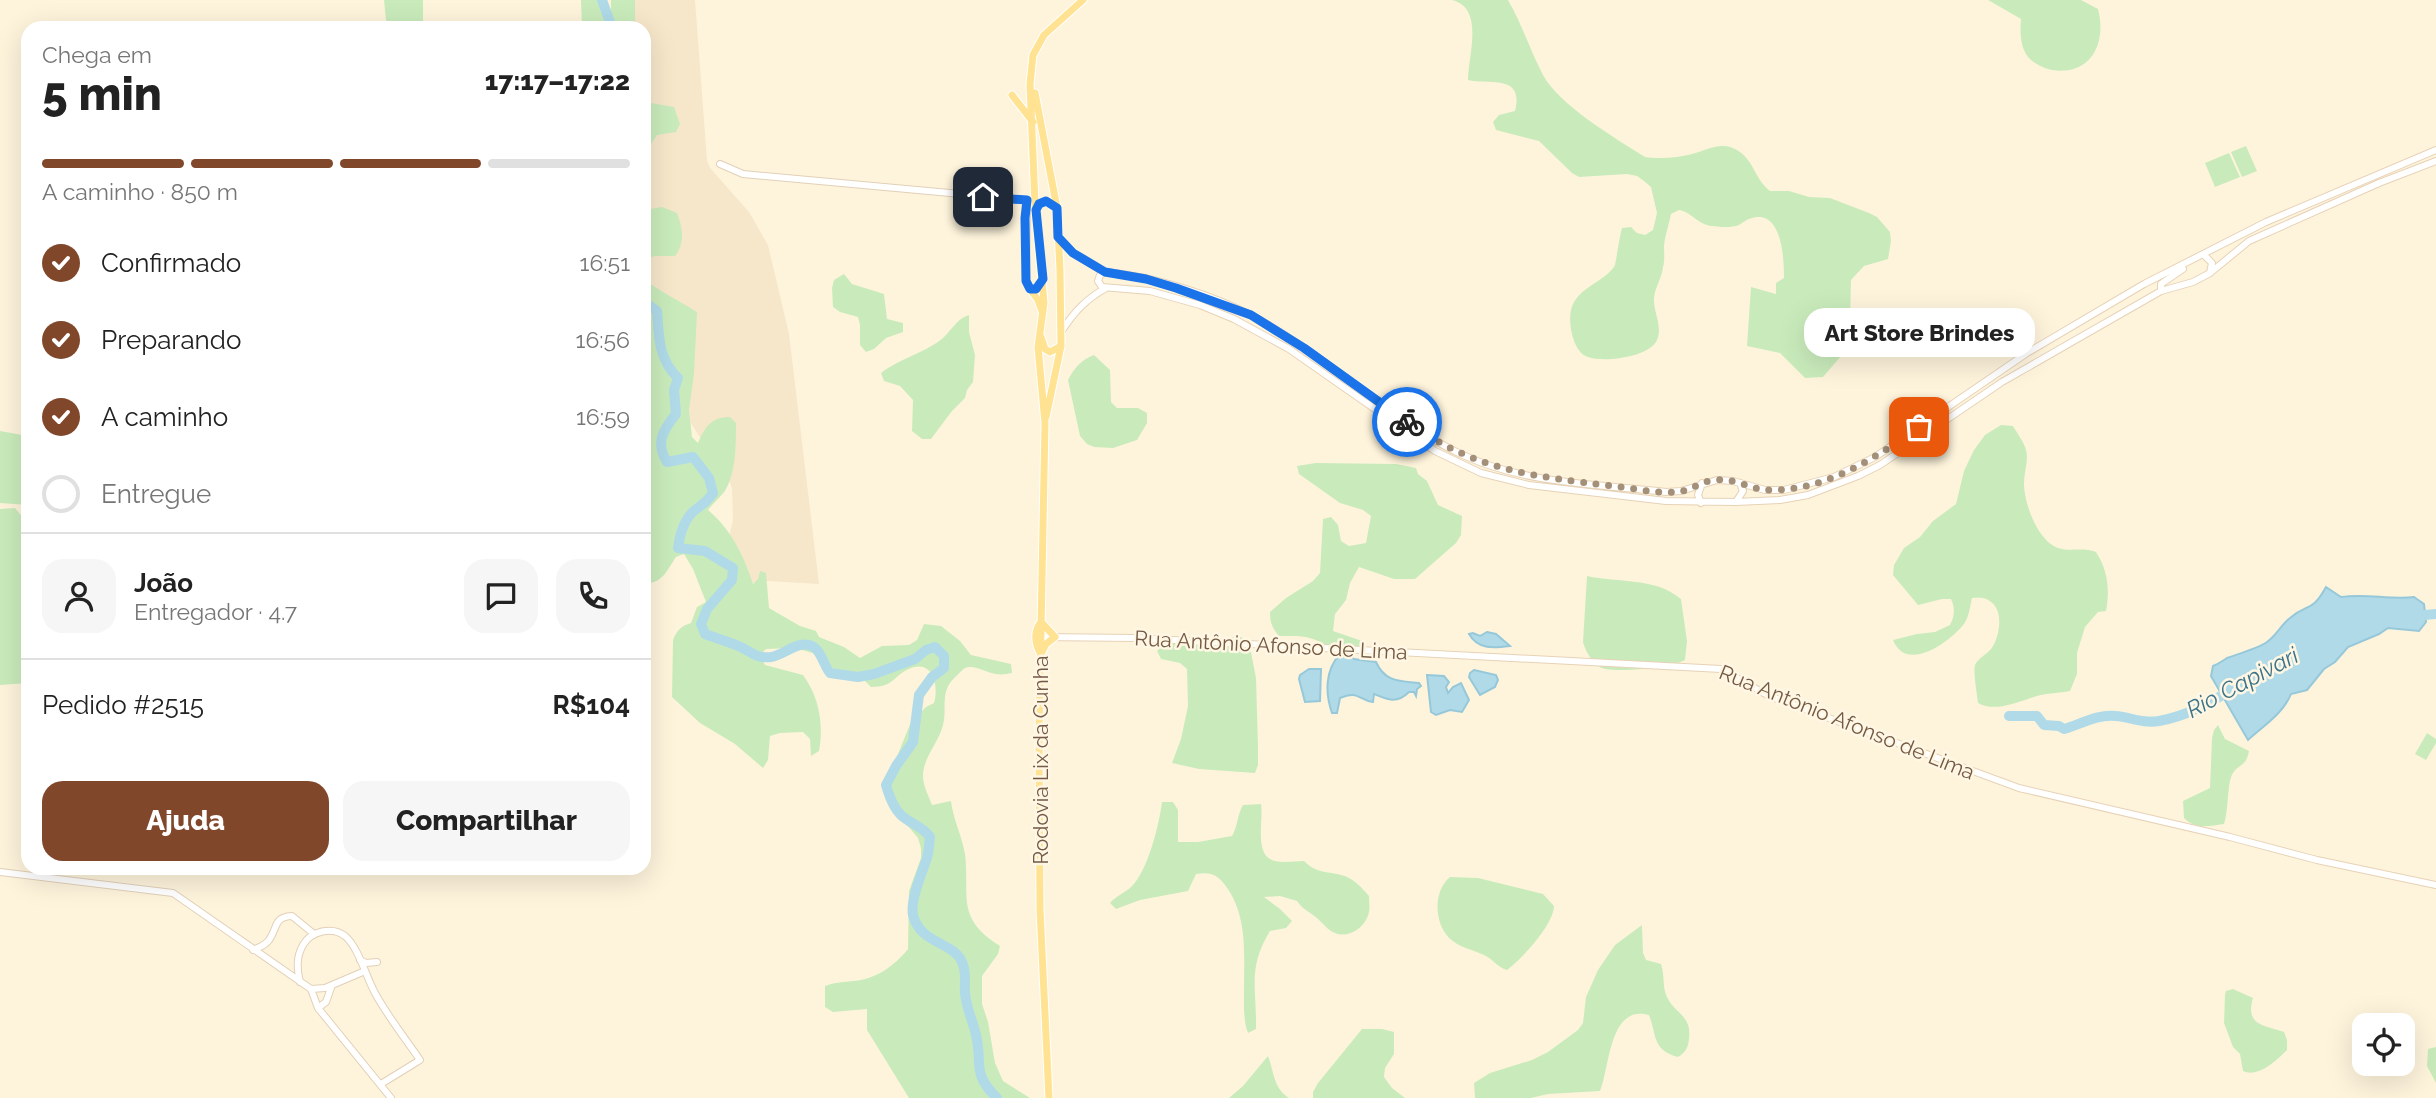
<!DOCTYPE html>
<html lang="pt">
<meta charset="utf-8">
<style>
:root{--surface:#fff;--page:#f6f6f6;--text:#222;--muted:#767676;--line:#e0e0e0;--accent:#80472b}
body{margin:0;font-family:Raleway,sans-serif;background:var(--page);color:var(--text);height:100vh;display:flex;flex-direction:column;font-size:26px;white-space:nowrap}
*{box-sizing:border-box;margin:0}
p{font-size:23px;color:var(--muted)}
.icon{flex:none;width:38px;height:38px;fill:none;stroke:currentColor;stroke-width:2;stroke-linecap:round;stroke-linejoin:round}
.map{position:relative;flex:1;overflow:hidden}
.details{position:absolute;left:21px;top:21px;width:630px;height:854px;display:flex;flex-direction:column;background:var(--surface);border-radius:21px;box-shadow:0 7px 28px #0002}
.details>*{flex:none}
.fabs{position:absolute;left:2352px;top:1013px;display:grid;gap:14px}
.fabs a{display:grid;place-items:center;width:63px;height:63px;border-radius:14px;background:var(--surface);box-shadow:0 7px 28px #0002;font-size:35px}
.pin{position:absolute;display:grid;place-items:center;width:60px;height:60px;color:#fff;margin:-30px;border-radius:14px;box-shadow:0 4px 10px #0006}
.courier{position:absolute;display:grid;place-items:center;width:70px;height:70px;margin:-35px;border:5px solid #1a73e8;border-radius:50%;background:#fff;color:#222;box-shadow:0 2px 9px #0007}
.bubble{position:absolute;height:49px;border-radius:21px;background:var(--surface);box-shadow:0 7px 28px #0002;font-size:23px;font-weight:800;line-height:49px;text-align:center}
.head em{font-style:normal;font-weight:800}
.head div{display:flex;flex-direction:column-reverse}
.head{display:flex;align-items:center;justify-content:space-between;height:119px;padding:0 21px}
h1{font-size:46px;font-weight:800;line-height:52px}
.bar{display:grid;grid-template-columns:repeat(4,1fr);gap:10px 7px;align-content:center;height:84px;padding:0 21px}
.bar i{height:9px;border-radius:5px;background:var(--line)}
.bar .active{background:var(--accent)}
.bar p{grid-column:span 4}
.line{display:flex;align-items:center;gap:18px;padding:0 21px;border-top:2px solid var(--line)}
.line div{flex:1}
.round{display:grid;place-items:center;flex:none;width:74px;height:74px;border-radius:21px;background:var(--page)}
ol{padding:0 21px;list-style:none}
li{display:flex;align-items:center;gap:21px;height:77px}
li p{margin-inline-start:auto}
li .icon{padding:7px;border-radius:50%;background:var(--accent);color:#fff;stroke-width:4}
li:last-child{color:var(--muted)}
li i{width:38px;height:38px;border:4px solid var(--line);border-radius:50%}
.button{display:flex;gap:14px;margin-top:auto;padding:14px 21px}
.button a{flex:1;height:80px;border-radius:21px;background:var(--accent);color:#fff;font-size:28px;font-weight:800;line-height:80px;text-align:center}
.button a+a{background:var(--page);color:var(--text)}
.map>svg:first-child{display:block}
.residential{fill:#f6e7ca}
.green{fill:#c9ebbb}
.water{fill:#b0dae8;stroke:#96c8da;stroke-width:2}
.lines{fill:none;stroke-linecap:round;stroke-linejoin:round}
.river{stroke:#b0dae8;stroke-width:10}
.tertiary-casing{stroke:#e2d0b8;stroke-width:8}
.secondary-casing{stroke:#e7d2b6;stroke-width:8}
.primary-casing{stroke:#fff;stroke-width:9}
.tertiary{stroke:#fff;stroke-width:6}
.secondary{stroke:#fff;stroke-width:6}
.primary{stroke:#ffe292;stroke-width:7}
.done{stroke:#a49079;stroke-width:7;stroke-dasharray:0 12.6}
.route{stroke:#1a73e8;stroke-width:9}
.labels{text-anchor:middle;dominant-baseline:central;stroke-width:5;stroke-linejoin:round;paint-order:stroke}
.street-label{font-size:21px;fill:#745a44;stroke:#fff7e4}
.water-label{font-size:23px;font-style:italic;fill:#3c748a;stroke:#fff7e4}
</style>
<div class="map">
<svg width="2436" height="1098" viewBox="0 0 2436 1098">
<rect width="100%" height="100%" fill="#fef4dc"/>
<path class="residential" d="M625 0H695L707 161 711 169 749 212 768 245 789 334 819 584 768 581 745 584 725 550 733 521 732 488 720 459 699 436 668 387 644 278V28H627Z"/>
<path class="green" d="M384 0H423V24L420 28H391L386 20Z
M581 0H600V10L605 19 611 11V0H635V28H582Z
M1452 0H1508C1522 24 1530 50 1543 75 1559 105 1615 138 1645 157 1658 159 1675 158 1688 155 1707 151 1722 139 1740 152 1754 162 1755 179 1770 191H1789L1809 197 1830 198 1869 213 1877 217 1890 232 1891 241 1888 259 1864 266 1851 280 1850 319 1842 355 1823 377 1805 378 1780 353 1747 346 1751 287 1776 294V283L1784 278C1784 258 1782 206 1749 219 1748 219 1740 224 1739 225 1732 228 1720 227 1712 226 1698 225 1692 212 1679 210L1671 214C1669 225 1665 235 1664 246 1664 253 1665 260 1663 267 1662 278 1655 287 1654 298 1653 312 1663 326 1657 340 1650 357 1604 363 1588 357 1573 353 1568 323 1571 310 1576 287 1606 282 1615 265 1616 261 1620 234 1622 228L1631 227 1637 233 1645 235 1653 230 1657 213 1651 187 1644 181 1637 176 1627 174 1579 177 1572 173 1539 141 1496 130 1493 122 1499 115 1515 111C1524 74 1491 85 1468 80 1468 56 1485 8 1452 0Z
M1988 0H2081L2098 9C2107 43 2091 76 2052 70 2045 69 2033 63 2028 57 2020 47 2020 31 2021 19Z
M644 95 651 103 674 107 680 124 676 132 657 135 651 144 644 147Z
M2246 146 2257 171 2242 177 2231 152Z
M2229 153 2240 177 2215 187 2205 163Z
M662 207 677 213C683 228 685 244 675 256H655L647 259 644 265V210Z
M644 270C645 273 646 278 647 281 651 286 688 306 697 312L694 374 689 410 692 437 698 443C705 427 711 417 730 417L736 423C736 443 736 472 726 489 722 496 713 503 708 510 731 529 744 556 753 584L758 579 760 571 766 573 769 608 800 626 816 631 819 637 844 647 860 658 882 646 909 645 917 640 924 624 941 626 960 641 971 655 1011 664 1012 673C1007 674 1001 675 996 674 987 673 974 664 965 668 961 671 953 679 950 683 941 696 947 711 943 725 939 742 924 756 923 775 923 786 928 794 932 805L951 801C953 819 962 836 965 854 970 897 955 918 1000 946L998 954 982 976V1004L988 1022 995 1063 1003 1081 1030 1098H909L867 1030V1009L833 1012 825 1007V986C835 982 844 982 854 981 876 979 894 966 908 949L909 891 921 858V848L918 838 886 800 887 781 911 722 926 707 934 703C939 686 933 658 909 669 893 676 894 687 871 687L858 674 834 669 816 654 795 648 766 649 760 655 765 665 803 675C819 696 824 725 819 751L811 756 810 739 803 732 780 733 770 736 768 760 763 768 735 744 700 723 672 697 673 640C677 630 681 626 691 623L697 607 706 602 693 569 684 554 676 557C667 570 662 585 644 583Z
M844 274 852 284 884 294 887 319 903 323V332L886 338 874 349 866 352 860 345V325L858 317 840 312 833 307 832 288 834 280Z
M969 315V332L975 355 973 382 967 390 965 398 952 411 931 439H922L912 431 913 400 900 386 884 381 881 373C900 358 928 352 944 337 953 328 957 319 969 315Z
M1094 355 1110 370 1111 402 1117 408H1138L1147 413V423L1137 440 1113 448 1094 447 1087 444 1080 436 1068 380C1074 368 1081 360 1094 355Z
M2001 425 2013 426C2017 433 2024 442 2026 450 2029 460 2024 472 2024 483 2024 503 2037 540 2058 548 2070 552 2084 547 2096 552 2108 571 2110 589 2106 611L2098 612 2085 627 2077 653V674L2070 691C2059 693 2047 693 2037 696 2019 701 1995 713 1978 703 1977 695 1973 671 1975 665 1978 658 1986 655 1991 649 2000 637 2005 608 1988 600 1984 597 1977 598 1972 598 1970 607 1969 617 1964 624 1949 643 1906 673 1893 640L1917 634 1935 632 1950 625C1955 615 1955 608 1951 599H1942L1918 605 1893 575 1894 565 1904 548 1920 537 1933 521 1956 504 1964 471 1974 450 1985 435Z
M0 431 28 436V505L0 503Z
M1316 463 1396 464 1416 468 1418 474 1427 481 1438 505 1462 516 1461 535 1456 543 1415 579H1394L1359 567 1350 583 1346 600 1335 614 1333 631 1365 642 1366 650C1336 661 1337 648 1313 639 1303 635 1290 636 1279 636 1272 628 1270 622 1270 612L1286 598 1313 581 1320 573 1323 519 1331 517 1338 525 1341 541 1349 546 1366 543 1371 516 1363 510 1340 503 1299 474 1297 466Z
M15 508 28 524V683L0 685V509Z
M1587 576C1618 583 1655 577 1681 599L1687 641 1685 660C1672 668 1616 673 1602 668 1593 665 1585 650 1583 642Z
M1231 637H1241L1249 642 1256 678 1258 746V765L1255 773 1199 769 1172 763 1181 739 1188 706 1187 669 1180 663 1161 659 1157 651 1163 645 1169 644H1192Z
M2218 725 2225 739 2249 751C2246 767 2240 763 2233 773 2227 781 2229 810 2224 824 2209 826 2196 830 2184 818L2183 801 2210 788 2212 738 2214 730Z
M2427 733 2436 739V743L2426 760 2415 754Z
M1162 802H1173L1178 810V842H1198L1232 836C1238 826 1237 815 1243 805L1261 804C1264 820 1253 856 1275 861 1284 863 1295 861 1304 861 1319 876 1331 870 1347 877 1356 881 1362 888 1369 896 1369 901 1370 907 1369 912 1366 927 1349 939 1335 933 1327 930 1324 924 1318 919 1310 912 1303 910 1297 901L1280 896 1264 897 1280 909 1292 921 1286 928 1270 931C1247 968 1257 989 1256 1029L1248 1033C1243 1020 1244 1004 1244 990 1244 954 1248 915 1225 885 1217 874 1209 872 1196 874L1188 891 1140 900 1116 909 1110 903C1117 895 1125 893 1132 886 1148 870 1159 825 1162 802Z
M1450 877 1478 878 1543 894 1554 906C1554 924 1522 959 1507 970 1497 967 1493 959 1484 955 1471 949 1460 948 1449 938 1434 922 1433 891 1450 877Z
M1642 925 1643 953 1646 960 1661 964C1665 975 1662 987 1667 997 1675 1014 1692 1015 1689 1039 1688 1048 1686 1052 1678 1057 1652 1050 1657 1036 1649 1015 1609 1004 1610 1067 1600 1091L1548 1094 1531 1098H1475L1474 1083 1490 1073 1532 1060 1548 1052 1578 1030 1583 1023 1586 997 1598 970 1615 945Z
M2233 989 2253 998C2245 1025 2263 1025 2284 1032L2287 1040V1050C2276 1061 2258 1078 2243 1071L2240 1054 2233 1047 2224 1023 2225 995 2226 991Z
M1362 1029H1382L1394 1032V1054L1385 1068 1384 1077 1392 1088 1405 1098H1313V1092L1318 1083Z
M2436 1047V1083L2427 1066 2428 1049Z
M1268 1056C1274 1071 1273 1088 1289 1098H1229L1243 1086Z"/>
<path class="water" d="M2326 587 2341 597C2365 593 2390 600 2414 597L2424 604 2426 622 2419 631 2388 628 2379 634 2348 647 2335 662 2324 669 2307 690 2291 694C2283 714 2263 726 2248 740L2211 676 2213 666C2219 664 2222 661 2227 658 2238 654 2259 648 2267 642 2277 635 2281 625 2290 618 2308 602 2311 614 2326 587Z
M1487 632 1496 634 1510 646C1494 648 1478 650 1469 634L1473 633 1480 636Z
M1340 654 1351 655 1354 659 1376 662C1385 682 1399 681 1419 683L1421 686 1417 689 1416 696 1414 692H1409C1397 704 1388 700 1374 694L1373 702C1358 700 1359 690 1340 698L1337 713H1332C1325 693 1325 670 1340 654Z
M1309 669H1321L1320 701 1305 702 1299 679 1300 675Z
M1474 670 1496 675 1498 680 1495 687 1480 695 1469 677 1470 673Z
M1427 675 1444 676 1449 682 1446 687 1448 693 1453 687 1461 683 1469 700 1462 712 1450 710 1436 715 1431 712Z"/>
<g class="lines">
<path class="river" d="M602 0 612 28
M644 308 650 306 657 311C659 336 658 359 678 378L674 390 676 414C663 430 655 443 667 462L693 457 709 478 713 493C708 501 703 504 695 510 684 519 680 533 678 548L705 551 733 568 732 580 707 609 701 624 705 634C716 638 726 641 736 645 750 650 754 659 771 657 785 655 797 640 812 646 821 650 824 666 830 673L858 677 874 674 915 659 926 650 935 647 944 656V668L932 677 919 695 913 742 896 766 886 785C889 796 893 808 902 816 911 824 922 826 930 837 929 844 929 851 927 858 922 873 910 900 913 915 920 944 954 942 962 962 967 973 964 981 965 993 966 1008 973 1021 976 1035 983 1064 971 1073 997 1098
M2413 616 2436 614
M2009 716H2037L2044 725 2059 726 2064 729C2081 724 2097 714 2116 716 2130 717 2143 724 2159 721 2187 716 2209 703 2233 689"/>
<g class="tertiary-casing">
<path id="tertiary" d="M720 164 743 174 1027 200 1026 281 1030 289
M0 872 173 893 311 989 318 1008 391 1098
M253 950C259 947 265 946 269 940 278 928 273 917 292 916L314 934
M360 960 366 963 377 962
M300 982C297 969 296 957 303 945 311 931 332 926 345 936 359 948 366 977 375 993 388 1017 405 1038 420 1060L381 1084
M311 989 325 988 365 971
M318 1008 326 1002 332 985"/>
</g>
<g class="secondary-casing">
<path id="secondary" d="M2436 150 2266 222 2144 284 2027 353 1875 457 1834 477 1784 490H1765L1733 481 1717 480 1681 491 1666 492C1599 484 1525 484 1463 455 1429 440 1400 417 1370 395 1333 369 1296 340 1256 318 1214 295 1152 276 1105 272L1100 275 1098 281 1102 287 1150 291 1200 305 1234 319 1289 349 1435 451 1481 473 1529 485 1666 501 1736 502 1780 500 1808 495 1858 476 1880 465 2002 382 2161 291 2193 282 2210 273 2249 241 2379 183 2436 161
M1059 238 1073 253 1105 272
M2203 254 2212 263 2210 273
M2161 291V284L2183 269
M1061 332C1074 312 1086 299 1106 288
M1736 502 1743 491 1740 483
M1701 503 1698 495 1702 483
M1038 637 1135 638 1721 669 1769 696 2019 788 2230 837 2317 860 2436 885"/>
</g>
<g class="primary-casing">
<path id="primary" d="M1035 93 1057 208 1060 270 1061 346 1046 417
M1012 95 1033 122
M1037 209 1039 204 1046 201 1057 208
M1042 311 1038 300 1030 289H1036L1042 280
M1041 337 1045 349 1050 352 1061 346
M1041 622 1055 637 1046 644 1041 654C1035 645 1033 631 1041 622Z
M1049 1098 1040 909 1039 733 1045 423 1038 347 1044 303 1035 204 1030 84 1033 55 1044 35 1083 0"/>
</g>
<use href="#tertiary" class="tertiary"/>
<use href="#secondary" class="secondary"/>
<use href="#primary" class="primary"/>
</g>
<g class="lines">
<path class="done" d="M1407 422C1477 471 1531 476 1613 486 1633 488 1656 494 1677 492 1691 491 1702 480 1717 480 1736 478 1751 490 1769 490 1825 491 1874 459 1919 427"/>
<path class="route" d="M983 197 1027 200 1025 218 1026 281 1030 289H1036L1043 279 1036 210 1039 204 1046 201 1057 208 1058 237 1073 253 1105 272 1146 279 1176 288 1251 315 1304 348 1407 422"/>
</g>
<g class="labels">
<g class="street-label">
<text transform="translate(1271 645) rotate(3)">Rua Antônio Afonso de Lima</text>
<text transform="translate(1847 722) rotate(22)">Rua Antônio Afonso de Lima</text>
<text transform="translate(1040 760) rotate(-90)">Rodovia Lix da Cunha</text>
</g>
<g class="water-label">
<text transform="translate(2242 682) rotate(-28)">Rio Capivari</text>
</g>
</g>
</svg>
<div class="fabs">
<a><svg class="icon" aria-label="locate" viewBox="0 0 24 24"><circle cx="12" cy="12" r="6"/><path d="M12 2v4M12 18v4M2 12h4M18 12h4"/></svg></a>
</div>
<div class="pin" style="left:1919px;top:427px;background:#ea580c"><svg class="icon" aria-label="bag" viewBox="0 0 24 24"><path d="M5 8h14l-1 12H6zM9 8a3 3 0 0 1 6 0"/></svg></div>
<div class="pin" style="left:983px;top:197px;background:#1f2937"><svg class="icon" aria-label="home" viewBox="0 0 24 24"><path d="M3 11l9-7 9 7M6 9v11h12V9"/></svg></div>
<div class="courier" style="left:1407px;top:422px"><svg class="icon" aria-label="bike" viewBox="0 0 24 24"><circle cx="6" cy="16" r="4"/><circle cx="18" cy="16" r="4"/><path d="M6 16l4-8h5l3 8M10 8l3 8H6M13 5h3"/></svg></div>
<div class="bubble" style="left:1804px;top:308px;width:231px">Art Store Brindes</div>
<section class="details">
<div class="head"><div><h1>5 min</h1><p>Chega em</p></div><em>17:17–17:22</em></div>
<div class="bar"><i class="active"></i><i class="active"></i><i class="active"></i><i></i><p>A caminho · 850 m</p></div>
<ol>
<li><svg class="icon" aria-label="check" viewBox="0 0 24 24"><path d="M5 12l5 5 9-10"/></svg>Confirmado<p>16:51</p></li>
<li><svg class="icon" aria-label="check" viewBox="0 0 24 24"><path d="M5 12l5 5 9-10"/></svg>Preparando<p>16:56</p></li>
<li><svg class="icon" aria-label="check" viewBox="0 0 24 24"><path d="M5 12l5 5 9-10"/></svg>A caminho<p>16:59</p></li>
<li><i></i>Entregue</li>
</ol>
<div class="line" style="height:126px"><a class="round"><svg class="icon" aria-label="person" viewBox="0 0 24 24"><circle cx="12" cy="8" r="4"/><path d="M4 21q1-7 8-7t8 7"/></svg></a><div><b>João</b><p>Entregador · 4.7</p></div><a class="round"><svg class="icon" aria-label="chat" viewBox="0 0 24 24"><path d="M4 5h16v11H9l-5 4z"/></svg></a><a class="round"><svg class="icon" aria-label="phone" viewBox="0 0 24 24"><path d="M5 4h4l2 5-3 2q2 4 5 5l2-3 5 2v4C11 20 4 13 5 4z"/></svg></a></div>
<div class="line" style="height:91px"><div>Pedido #2515</div><b>R$104</b></div>
<div class="button"><a>Ajuda</a><a>Compartilhar</a></div>
</section>
</div>
